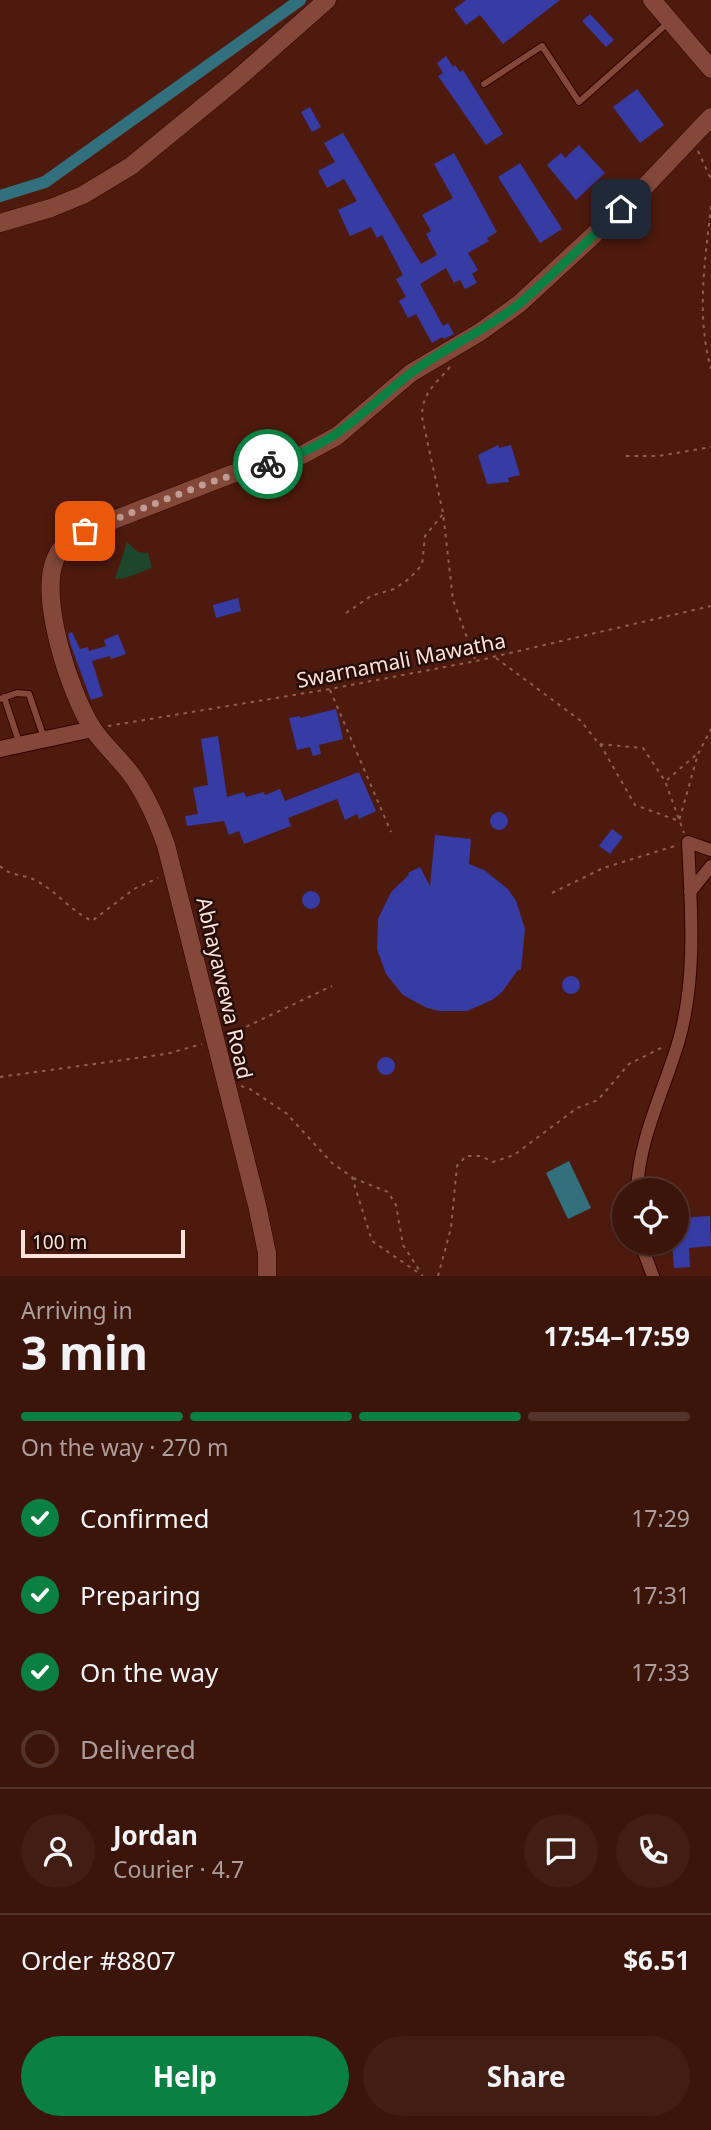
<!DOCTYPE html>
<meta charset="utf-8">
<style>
:root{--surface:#3b140a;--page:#421d13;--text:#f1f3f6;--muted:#ac9e9c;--line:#54332b;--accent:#0b8043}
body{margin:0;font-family:"Noto Sans",sans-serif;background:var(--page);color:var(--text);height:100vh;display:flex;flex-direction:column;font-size:26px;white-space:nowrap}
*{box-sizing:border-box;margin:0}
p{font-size:23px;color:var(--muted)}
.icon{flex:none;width:38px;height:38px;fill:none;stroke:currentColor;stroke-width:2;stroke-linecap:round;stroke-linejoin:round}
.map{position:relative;height:1276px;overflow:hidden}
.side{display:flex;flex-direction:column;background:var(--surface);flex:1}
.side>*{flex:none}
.controls{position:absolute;left:612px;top:1178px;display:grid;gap:14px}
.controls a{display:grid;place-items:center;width:77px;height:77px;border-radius:50%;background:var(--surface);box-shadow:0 2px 5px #0004,0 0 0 2px var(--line);font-size:35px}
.scale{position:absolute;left:21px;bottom:18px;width:164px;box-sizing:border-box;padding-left:7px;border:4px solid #ffe2db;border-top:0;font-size:19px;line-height:24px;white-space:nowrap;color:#ffe2db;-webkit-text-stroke:5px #260e08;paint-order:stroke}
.pin{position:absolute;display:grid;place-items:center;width:60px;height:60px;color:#fff;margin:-30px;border-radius:14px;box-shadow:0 4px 10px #0006}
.courier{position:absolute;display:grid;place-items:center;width:70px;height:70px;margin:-35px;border:5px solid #0b8043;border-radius:50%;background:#fff;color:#222;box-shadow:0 2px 9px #0007}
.head em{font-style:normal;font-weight:700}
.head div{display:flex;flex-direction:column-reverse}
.head{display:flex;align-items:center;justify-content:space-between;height:119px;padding:0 21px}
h1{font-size:46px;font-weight:700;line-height:52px}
.bar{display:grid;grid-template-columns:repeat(4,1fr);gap:10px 7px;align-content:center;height:84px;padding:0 21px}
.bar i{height:9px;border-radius:5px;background:var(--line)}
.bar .on{background:var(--accent)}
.bar p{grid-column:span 4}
.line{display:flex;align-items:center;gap:18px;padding:0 21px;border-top:2px solid var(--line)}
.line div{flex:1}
.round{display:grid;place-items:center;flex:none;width:74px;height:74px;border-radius:37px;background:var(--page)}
ol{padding:0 21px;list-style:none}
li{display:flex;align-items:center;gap:21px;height:77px}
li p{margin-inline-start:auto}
li .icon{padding:7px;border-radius:50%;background:var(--accent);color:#fff;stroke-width:4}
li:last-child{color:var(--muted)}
li i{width:38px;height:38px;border:4px solid var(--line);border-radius:50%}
.cta{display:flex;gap:14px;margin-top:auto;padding:14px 21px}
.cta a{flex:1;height:80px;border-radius:42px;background:var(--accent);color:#fff;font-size:28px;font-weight:700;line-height:80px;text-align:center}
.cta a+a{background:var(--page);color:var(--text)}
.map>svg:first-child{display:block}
.green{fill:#1d462d}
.water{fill:#33707d}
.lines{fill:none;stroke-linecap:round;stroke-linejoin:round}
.canal{stroke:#33707d;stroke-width:12}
.building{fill:#363ca4}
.service-casing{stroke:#320000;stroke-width:8}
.minor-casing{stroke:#320000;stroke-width:14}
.tertiary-casing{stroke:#320000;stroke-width:18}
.secondary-casing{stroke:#320000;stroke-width:19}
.path{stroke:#8b5f54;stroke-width:2;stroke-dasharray:3.5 5;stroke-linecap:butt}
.service{stroke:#83483a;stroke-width:6}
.minor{stroke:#83483a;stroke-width:12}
.tertiary{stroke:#83483a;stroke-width:16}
.secondary{stroke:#83483a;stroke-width:18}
.done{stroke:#c19c93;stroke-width:7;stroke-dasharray:0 12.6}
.route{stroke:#0b8043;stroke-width:9}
.labels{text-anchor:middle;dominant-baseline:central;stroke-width:5;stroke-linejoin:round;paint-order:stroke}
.street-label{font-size:21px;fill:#ffe2db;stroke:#260e08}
</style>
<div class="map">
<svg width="711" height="1276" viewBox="0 0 711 1276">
<rect width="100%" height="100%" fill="#4f1a0e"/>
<path class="green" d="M127 542 138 552 148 553 152 568 125 578 115 579Z"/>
<path class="water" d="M569 1161 591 1208 568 1219 546 1173Z"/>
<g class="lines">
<path class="canal" d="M0 196 45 182 300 0"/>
</g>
<path class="building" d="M466 0H560L503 44 480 15 466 25 454 9Z
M590 14 614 40 606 47 582 21Z
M446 56 453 67 455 65 460 72 463 70 503 134 486 145 438 76 443 73 437 63Z
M637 89 664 125 640 143 613 107Z
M310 107 321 127 312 132 301 112Z
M343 133 421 264 437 255 426 234 431 231 422 215 453 198 434 164 454 153 497 232 487 238 489 241 468 253 478 270 472 274 477 283 465 289 460 280 454 283 446 268 420 284 443 326 448 323 454 334 444 339 442 337 432 343 416 314 408 318 399 301 406 297 396 279 403 275 382 235 377 238 371 227 350 236 338 210 357 201 344 179 327 188 318 171 335 162 324 143Z
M579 145 605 173 576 200 547 165 561 153 565 158Z
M520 163 562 229 540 243 498 177Z
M498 445 499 448 511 445 520 475 508 478 509 482 487 484 478 455Z
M238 598 241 611 216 618 213 605Z
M72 632 80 649 88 647 89 651 106 646 104 640 118 634 126 654 111 659 110 656 92 661 103 696 91 700 70 643 68 634Z
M336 709 343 739 319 745 321 754 313 756 310 747 297 750 289 718 300 716V718Z
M218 736 227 797 244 792 246 797 264 792 265 795 280 789 285 801 359 772 376 811 359 819 357 814 345 820 337 799 288 818 291 826 244 844 239 831 229 835 224 821 187 826 185 816 198 814 193 788 208 785 201 739Z
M490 821a9 9 0 1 1 18 0a9 9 0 1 1-18 0Z
M612 829 623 837 610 854 599 846Z
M435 835 471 839 469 864 484 870 508 889 516 901 525 929 521 970H518L502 992 492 1000 467 1011H440L427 1008 403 995 386 974 377 949 378 919 391 892 409 875 408 873 420 867 430 886Z
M302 900a9 9 0 1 1 18 0a9 9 0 1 1-18 0Z
M562 985a9 9 0 1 1 18 0a9 9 0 1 1-18 0Z
M377 1066a9 9 0 1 1 18 0a9 9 0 1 1-18 0Z
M710 1216 711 1246 689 1248 690 1267 674 1268 672 1242H677V1218Z"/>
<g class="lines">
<g class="service-casing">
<path id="service" d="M484 84 542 46 579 102 670 21
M4 697 19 742
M0 699 17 693 29 694 44 738"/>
</g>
<g class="minor-casing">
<path id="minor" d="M690 892 711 866
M637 1190C639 1138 664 1091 679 1040 697 976 691 907 688 842L711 850
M640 1242 653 1276"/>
</g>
<g class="tertiary-casing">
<path id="tertiary" d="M0 749 93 729"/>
</g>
<g class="secondary-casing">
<path id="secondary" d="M652 0 711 69
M0 223 51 208 83 195 131 166 236 80 327 0
M267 1276V1253L257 1205 166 845C157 820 147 796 131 774 119 758 104 745 93 729 70 694 39 599 55 560 60 545 72 538 85 531L232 474 302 455 337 436 411 373 480 332 519 304 637 195 711 117"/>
</g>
<path class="path" d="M698 151 711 179
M711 206C705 262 696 315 711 369
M450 367C435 385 422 392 422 417L443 513 453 600 475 659
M626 456H659L711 447
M346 613 371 596 394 589 409 579 422 565 425 536 443 514
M496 658 581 721 599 744 643 748 665 781 684 833
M330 690 391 832
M108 726 330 689 476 661 711 606
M600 744 635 805 679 821 698 754 711 729
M667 780 697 754
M0 866C9 876 25 874 37 881 57 892 71 911 92 921L134 889 158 878
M552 893 603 868 675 846
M231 1034 332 986
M0 1077 166 1054 202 1044
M241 1086 250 1089 286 1113 332 1163 352 1177 372 1241 423 1276
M353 1178 388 1192 396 1205 403 1245 421 1273
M438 1276 451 1228 457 1166 466 1156H481L493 1162 514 1155 577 1108 598 1100 629 1064 665 1046"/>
<use href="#service" class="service"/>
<use href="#minor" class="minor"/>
<use href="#tertiary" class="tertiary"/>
<use href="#secondary" class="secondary"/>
</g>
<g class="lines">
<path class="done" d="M85 531 205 484 268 464"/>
<path class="route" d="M268 464C337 446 358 414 411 373 445 347 485 331 519 304 554 274 587 241 621 209"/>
</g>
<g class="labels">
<g class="street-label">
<text transform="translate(401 660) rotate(-11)">Swarnamali Mawatha</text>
<text transform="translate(225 988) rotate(77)">Abhayawewa Road</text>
</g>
</g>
</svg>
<div class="controls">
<a><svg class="icon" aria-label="locate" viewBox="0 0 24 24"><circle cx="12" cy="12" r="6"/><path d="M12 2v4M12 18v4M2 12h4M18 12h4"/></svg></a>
</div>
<div class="scale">100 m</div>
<div class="pin" style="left:85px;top:531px;background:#ea580c"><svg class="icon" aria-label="bag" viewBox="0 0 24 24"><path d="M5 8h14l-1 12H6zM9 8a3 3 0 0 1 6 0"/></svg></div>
<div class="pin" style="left:621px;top:209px;background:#1f2937"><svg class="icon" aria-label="home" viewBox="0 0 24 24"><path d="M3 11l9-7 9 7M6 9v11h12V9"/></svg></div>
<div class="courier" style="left:268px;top:464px"><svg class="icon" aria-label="bike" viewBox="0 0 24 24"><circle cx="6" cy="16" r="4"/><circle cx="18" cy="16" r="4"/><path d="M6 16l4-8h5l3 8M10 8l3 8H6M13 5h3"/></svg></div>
</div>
<section class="side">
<div class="head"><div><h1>3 min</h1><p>Arriving in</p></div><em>17:54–17:59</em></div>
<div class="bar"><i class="on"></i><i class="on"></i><i class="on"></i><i></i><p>On the way · 270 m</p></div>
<ol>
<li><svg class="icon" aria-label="check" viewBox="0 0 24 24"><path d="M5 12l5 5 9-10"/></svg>Confirmed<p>17:29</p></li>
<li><svg class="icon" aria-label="check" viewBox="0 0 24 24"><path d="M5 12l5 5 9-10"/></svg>Preparing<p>17:31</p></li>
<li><svg class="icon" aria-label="check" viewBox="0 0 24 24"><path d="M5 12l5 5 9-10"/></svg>On the way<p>17:33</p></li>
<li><i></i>Delivered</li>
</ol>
<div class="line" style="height:126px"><a class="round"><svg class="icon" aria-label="person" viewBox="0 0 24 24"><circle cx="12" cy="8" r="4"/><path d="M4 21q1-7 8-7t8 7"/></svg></a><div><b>Jordan</b><p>Courier · 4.7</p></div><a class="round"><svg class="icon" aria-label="chat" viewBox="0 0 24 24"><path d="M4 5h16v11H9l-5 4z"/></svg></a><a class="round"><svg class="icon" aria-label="phone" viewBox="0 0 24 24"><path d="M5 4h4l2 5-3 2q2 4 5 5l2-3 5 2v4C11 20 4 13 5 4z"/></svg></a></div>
<div class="line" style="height:91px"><div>Order #8807</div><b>$6.51</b></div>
<div class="cta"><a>Help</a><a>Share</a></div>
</section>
